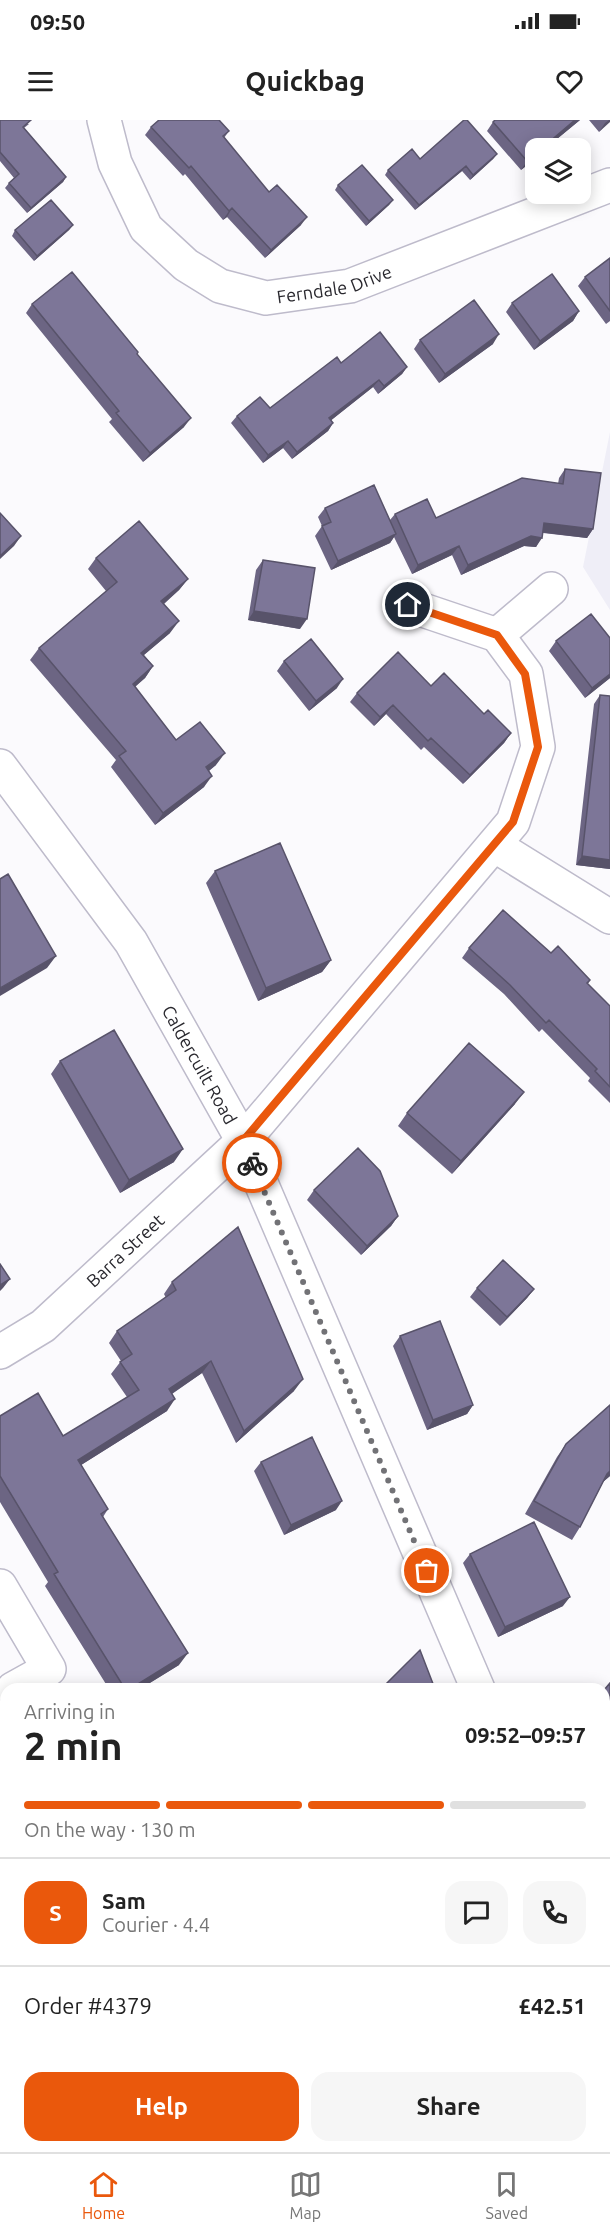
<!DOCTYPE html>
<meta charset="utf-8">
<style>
:root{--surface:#fff;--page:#f6f6f6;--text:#222;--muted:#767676;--line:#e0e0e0;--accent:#ea580c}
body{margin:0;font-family:Ubuntu,sans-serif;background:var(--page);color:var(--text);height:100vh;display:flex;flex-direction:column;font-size:22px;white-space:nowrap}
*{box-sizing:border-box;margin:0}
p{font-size:20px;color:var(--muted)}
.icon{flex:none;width:33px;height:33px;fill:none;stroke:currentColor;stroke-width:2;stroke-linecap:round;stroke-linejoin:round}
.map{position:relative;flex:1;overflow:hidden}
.sheet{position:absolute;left:0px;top:1563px;width:610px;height:470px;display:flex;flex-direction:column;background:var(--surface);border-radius:18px 18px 0 0;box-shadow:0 3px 15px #0003}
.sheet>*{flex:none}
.tools{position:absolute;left:525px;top:18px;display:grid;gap:12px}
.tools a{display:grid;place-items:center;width:66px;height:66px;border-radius:12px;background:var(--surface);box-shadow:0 3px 15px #0003;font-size:30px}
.pin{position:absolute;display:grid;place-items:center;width:51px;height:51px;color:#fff;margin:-26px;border:3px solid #fff;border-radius:50%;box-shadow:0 2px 6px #0007}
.courier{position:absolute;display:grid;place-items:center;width:60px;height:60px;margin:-30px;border:4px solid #ea580c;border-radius:50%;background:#fff;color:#222;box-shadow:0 2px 8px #0007}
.overview em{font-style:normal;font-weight:700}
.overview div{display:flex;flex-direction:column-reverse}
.overview{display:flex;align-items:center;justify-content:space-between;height:102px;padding:0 24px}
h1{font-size:39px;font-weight:700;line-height:45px}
.bar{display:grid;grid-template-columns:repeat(4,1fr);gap:9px 6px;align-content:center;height:72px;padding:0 24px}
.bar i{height:8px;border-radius:4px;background:var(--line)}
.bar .active{background:var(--accent)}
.bar p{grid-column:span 4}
.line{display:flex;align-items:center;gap:15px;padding:0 24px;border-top:2px solid var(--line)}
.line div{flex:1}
.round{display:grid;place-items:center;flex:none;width:63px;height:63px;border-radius:18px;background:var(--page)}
.primary-button{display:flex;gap:12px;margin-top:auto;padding:12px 24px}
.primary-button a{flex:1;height:69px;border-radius:18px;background:var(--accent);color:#fff;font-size:24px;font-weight:700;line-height:69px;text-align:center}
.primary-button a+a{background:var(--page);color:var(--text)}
.status{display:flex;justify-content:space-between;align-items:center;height:42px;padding:0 30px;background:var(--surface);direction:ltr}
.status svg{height:16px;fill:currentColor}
header{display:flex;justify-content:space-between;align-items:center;height:78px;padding:0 24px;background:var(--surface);font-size:27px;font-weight:700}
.tabs{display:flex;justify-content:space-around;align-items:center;height:84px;border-top:2px solid var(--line);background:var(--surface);font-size:16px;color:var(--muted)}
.tabs a{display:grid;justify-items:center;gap:3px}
.tabs .active{color:var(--accent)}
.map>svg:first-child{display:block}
.built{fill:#efeef7}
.green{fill:#d9f0df}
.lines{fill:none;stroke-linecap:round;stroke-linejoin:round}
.minor-casing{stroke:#bebbcb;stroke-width:36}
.minor{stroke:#fff;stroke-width:33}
.rail{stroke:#7e7d81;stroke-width:4.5;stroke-dasharray:3 6;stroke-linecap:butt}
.wall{fill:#6c6583}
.shaded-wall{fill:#58536a}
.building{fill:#7d7698;stroke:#58536a;stroke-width:1.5}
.done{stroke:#727276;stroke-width:6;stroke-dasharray:0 10.8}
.route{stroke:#ea580c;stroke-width:8}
.labels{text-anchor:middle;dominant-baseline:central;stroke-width:4.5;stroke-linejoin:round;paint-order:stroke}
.street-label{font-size:18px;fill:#29282e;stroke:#fff}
</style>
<div class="status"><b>09:50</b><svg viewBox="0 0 49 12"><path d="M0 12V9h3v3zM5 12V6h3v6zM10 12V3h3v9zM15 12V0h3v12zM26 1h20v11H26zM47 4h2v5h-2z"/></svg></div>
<header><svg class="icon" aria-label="menu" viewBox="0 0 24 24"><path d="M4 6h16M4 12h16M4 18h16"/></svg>Quickbag<svg class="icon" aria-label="heart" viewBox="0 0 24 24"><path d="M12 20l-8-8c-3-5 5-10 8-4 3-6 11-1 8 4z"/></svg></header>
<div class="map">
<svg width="610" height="2032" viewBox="0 0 610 2032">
<rect width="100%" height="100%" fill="#fbfafd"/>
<path class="built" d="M610 312V490L583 447Z
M610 1795V1901L605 1910 604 1802Z
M442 2027H527L524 2032H438Z"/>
<path class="green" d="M610 1695V1795L605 1802V1701Z
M610 1901V1969L605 1980V1910Z
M371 2026H442V2027L438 2032H367Z"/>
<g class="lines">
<g class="minor-casing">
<g id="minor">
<path id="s1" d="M104 0 115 43 146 108 186 145 220 166 266 178 350 166 610 65"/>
<path d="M497 515 551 469"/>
<path id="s2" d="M0 646 131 822 243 1021 478 1569"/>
<path d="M494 725 610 797"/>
<path id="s3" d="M0 1232 43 1206 243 1021 513 702 538 627 526 554 497 515 408 485"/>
<path d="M0 1466 49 1549 13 1569"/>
<path d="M604 1673 610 1666"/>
<path d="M342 2032 346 2026"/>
</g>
</g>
<use href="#minor" class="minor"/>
<path class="rail" d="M604 1813 610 1806
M604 1841 610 1834
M451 2032 455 2026
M472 2032 476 2026"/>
</g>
<path class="wall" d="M0 0 29 4 24 8 66 57 63 62 27 93 5 68 9 63 14 58 0 41Z
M580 0 546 28H536V38L521 50 487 11 493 2Z
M589 0H610L599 12Z
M151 7 229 11 224 18 269 72 301 105 265 138 227 97 223 100 185 54 183 56 145 15Z
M497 34 493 39 470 60 462 51 415 90 385 55 388 50 420 39Z
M338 65 393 80 389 85 366 106 335 70Z
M73 105 69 110 34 141 12 116 15 110Z
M610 138V201L606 204 578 166 585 157Z
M512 183 579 191 573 201 534 230 506 192Z
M32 184 137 234 184 307 143 342 109 302 112 299 26 193Z
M420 220 493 224 439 263 414 229Z
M341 243 407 247 402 254 378 274 373 267 331 300 333 303 328 311 292 339 283 328 263 343 231 303 237 296 270 288Z
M565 349 593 409 587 418 543 413 536 427 524 426 461 455 452 435 412 454 394 417 390 423 331 450 315 416 322 406 318 397 325 388 390 400 395 394 436 398 558 364 559 358Z
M96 438 188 459 179 470 164 484 170 513 144 535 153 546 145 558 135 567 176 620 216 645 209 651 204 667 155 705 111 647 116 640 30 540 39 528 106 471 88 449Z
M263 440 300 509 248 500 256 450Z
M556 521 610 558 585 578 549 531Z
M284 541 337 568 309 591 277 551Z
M431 566 484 594 511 613 504 623 463 664 424 627 421 630 386 594 374 606 350 582 357 573Z
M600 575 610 749 576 745 594 584Z
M215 751 331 840 322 852 258 881 206 763Z
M469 828 551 833 590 860 588 864 610 886V983L588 961 590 958 542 909 539 912 504 874 462 838Z
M60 941 174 1042 120 1073 51 954Z
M515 984 452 1054 398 1006 407 993Z
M314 1070 398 1096 391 1106 361 1135 307 1080Z
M172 1162 294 1271 236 1323 202 1253 172 1274 167 1291 81 1345 108 1389 103 1397 179 1545 140 1569H109L45 1466 48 1462 0 1382V1296L63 1316 127 1277 111 1254 121 1241 109 1223 117 1211 166 1178 164 1174Z
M477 1168 534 1169 527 1178 500 1206 470 1177Z
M400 1216 473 1285 467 1294 427 1310 393 1226Z
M610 1285V1356L603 1362 580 1407 572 1420 525 1394 557 1337 566 1324Z
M261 1342 336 1390 284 1415 254 1351Z
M470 1434 563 1486 498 1517 463 1443Z
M95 2026 179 2032H91Z"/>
<path class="shaded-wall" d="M575 0H580L546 28H542Z
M609 0H610V2L599 12 605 3Z
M497 34 493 39 470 60 473 55Z
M536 34V38L521 50 527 41Z
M466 46 462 51 415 90 419 85Z
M66 57 63 62 27 93 31 88Z
M393 80 389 85 366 106 369 101Z
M232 88 227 97 223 100 229 91Z
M307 97 301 105 265 138 271 130Z
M73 105 69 110 34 141 37 136Z
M579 191 573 201 534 230 540 221Z
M499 214 493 224 439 263 445 254Z
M407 247 402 254 378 274 384 266Z
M379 260 373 267 324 306 329 298Z
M191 298 184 307 143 342 150 333Z
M333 303 328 311 292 339 297 332Z
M288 321 283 328 263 343 268 335Z
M544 403 593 409 587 418 538 412Z
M396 414 390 423 331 450 338 441Z
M21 416 14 426 0 439V436Z
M531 416 542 418 536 427 524 426 461 455 468 445Z
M459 426 452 435 412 454 418 445Z
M188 459 179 470 153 493 161 481Z
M254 491 307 499 300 509 248 500Z
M179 501 170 513 133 544 141 533Z
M153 546 145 558 125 575 133 564Z
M610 554V558L585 578 592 568Z
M343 559 337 568 309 591 316 581Z
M393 585 386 594 374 606 380 597Z
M511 613 504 623 463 664 470 655Z
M225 633 216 645 198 659 206 647Z
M212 656 204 667 155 705 163 693Z
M582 736 610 740V749L576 745Z
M56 836 47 848 0 876V868Z
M331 840 322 852 258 881 266 868Z
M524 972 515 984 452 1054 461 1041Z
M183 1029 174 1042 120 1073 129 1060Z
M398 1096 391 1106 361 1135 367 1126Z
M10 1159 3 1168 0 1171V1165Z
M534 1169 527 1178 500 1206 507 1197Z
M211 1241 202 1253 161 1281 169 1269Z
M303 1259 294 1271 236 1323 244 1311Z
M175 1279 167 1291 70 1352 78 1340Z
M473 1285 467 1294 427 1310 433 1300Z
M610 1351V1356L598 1366 607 1354Z
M342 1381 336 1390 284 1415 291 1405Z
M570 1477 563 1486 498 1517 505 1507Z
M188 1533 179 1545 140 1569H130Z
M610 1640V1644L604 1649V1643Z
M6 1700V1708L0 1712V1703Z
M6 1970V1977L0 1981V1974Z"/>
<path class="building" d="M0 0H31L23 7 66 57 31 88 9 63 19 54 0 32Z
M159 0H219L229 11 223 16 269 72 277 65 307 97 271 130 232 88 229 91 191 46 189 48 151 7Z
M464 0H467L497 34 473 55 466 46 419 85 388 50 412 29 420 39Z
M495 0H575L542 28H536V34L527 41 493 2Z
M362 45 393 80 369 101 338 65Z
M51 80 73 105 37 136 15 110Z
M610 138V191L585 157Z
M72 152 138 232 137 234 191 298 150 333 116 293 119 291 32 184Z
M552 154 579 191 540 221 512 183Z
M474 180 499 214 445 254 420 220Z
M380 212 407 247 384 266 379 260 329 298 333 303 297 332 288 321 268 335 237 296 260 277 270 288 337 237 341 243Z
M565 349 601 353 593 409 544 403 542 418 531 416 468 445 459 426 418 445 395 394 427 379 436 398 522 358 563 364Z
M374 365 396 414 338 441 322 406 331 402 325 388Z
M0 393 21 416 0 436Z
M139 401 188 459 161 481 179 501 141 533 153 546 133 564 176 620 200 602 225 633 206 647 212 656 163 693 119 636 126 631 39 528 117 462 96 438Z
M263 440 315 448 307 499 254 491Z
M591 494 610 518V554L592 568 556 521Z
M311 519 343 559 316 581 284 541Z
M398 532 431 566 444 553 484 594 488 590 511 613 470 655 431 618 428 621 393 585 380 597 357 573Z
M600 575 610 576V740L582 736Z
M280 723 331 840 266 868 215 751Z
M8 754 56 836 0 868V759Z
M503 790 551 833 558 826 590 860 587 863 610 886V967L595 951 597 949 549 900 546 903 510 865 469 828Z
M114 910 183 1029 129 1060 60 941Z
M469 923 524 972 461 1041 407 993Z
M358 1028 380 1051 398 1096 367 1126 314 1070Z
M238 1107 303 1259 244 1311 211 1241 169 1269 175 1279 78 1340 108 1389 101 1394 188 1533 130 1569H125L54 1454 58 1452 0 1356V1296L38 1273 63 1316 139 1270 120 1242 132 1234 117 1211 176 1170 172 1162Z
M503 1140 534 1169 507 1197 477 1168Z
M0 1144 10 1159 0 1165Z
M440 1201 473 1285 433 1300 400 1216Z
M610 1285V1351L607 1354 580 1407 534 1381 566 1324Z
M312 1317 342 1381 291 1405 261 1342Z
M534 1402 570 1477 505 1507 470 1434Z
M420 1530 435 1569H381Z
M610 1563V1640L604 1643V1570Z
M6 1624V1700L0 1703V1627Z
M0 1831 6 1842V1970L0 1974Z
M95 2026H175L179 2032H99Z"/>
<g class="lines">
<path class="done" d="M252 1043 427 1451"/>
<path class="route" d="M252 1043 243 1021 513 702 538 627 525 554 497 515 408 485"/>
</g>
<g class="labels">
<g class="street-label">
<text stroke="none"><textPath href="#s1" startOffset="328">Ferndale Drive</textPath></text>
<text stroke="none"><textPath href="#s2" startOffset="360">Caldercuilt Road</textPath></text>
<text stroke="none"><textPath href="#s3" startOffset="162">Barra Street</textPath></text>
</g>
</g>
</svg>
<div class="tools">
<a><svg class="icon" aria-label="layers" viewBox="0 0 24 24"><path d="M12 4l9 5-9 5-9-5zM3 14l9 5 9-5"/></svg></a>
</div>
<div class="pin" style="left:427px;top:1451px;background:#ea580c"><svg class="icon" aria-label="bag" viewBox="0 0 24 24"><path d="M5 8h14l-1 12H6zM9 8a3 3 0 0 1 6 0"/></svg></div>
<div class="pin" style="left:408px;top:485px;background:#1f2937"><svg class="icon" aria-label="home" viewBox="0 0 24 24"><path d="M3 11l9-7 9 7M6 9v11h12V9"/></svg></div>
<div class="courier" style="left:252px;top:1043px"><svg class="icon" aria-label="bike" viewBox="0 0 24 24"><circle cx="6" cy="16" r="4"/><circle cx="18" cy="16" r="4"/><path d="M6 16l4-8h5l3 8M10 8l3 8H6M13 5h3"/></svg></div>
<section class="sheet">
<div class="overview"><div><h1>2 min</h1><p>Arriving in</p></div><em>09:52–09:57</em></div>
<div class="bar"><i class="active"></i><i class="active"></i><i class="active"></i><i></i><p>On the way · 130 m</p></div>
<div class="line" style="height:108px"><b class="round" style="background:var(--accent);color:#fff">S</b><div><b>Sam</b><p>Courier · 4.4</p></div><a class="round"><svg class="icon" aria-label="chat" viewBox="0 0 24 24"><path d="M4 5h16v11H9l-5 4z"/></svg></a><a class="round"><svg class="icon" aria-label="phone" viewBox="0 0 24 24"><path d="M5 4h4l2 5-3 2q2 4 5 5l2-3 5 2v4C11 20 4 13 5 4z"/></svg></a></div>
<div class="line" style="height:78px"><div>Order #4379</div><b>£42.51</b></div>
<div class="primary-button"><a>Help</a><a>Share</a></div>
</section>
</div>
<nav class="tabs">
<a class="active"><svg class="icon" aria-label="home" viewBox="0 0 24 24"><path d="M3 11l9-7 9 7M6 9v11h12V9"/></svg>Home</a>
<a><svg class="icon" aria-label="map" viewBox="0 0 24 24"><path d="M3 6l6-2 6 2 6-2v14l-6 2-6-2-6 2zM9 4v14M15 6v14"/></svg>Map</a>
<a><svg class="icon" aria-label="saved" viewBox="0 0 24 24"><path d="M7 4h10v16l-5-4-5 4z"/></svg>Saved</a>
</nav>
